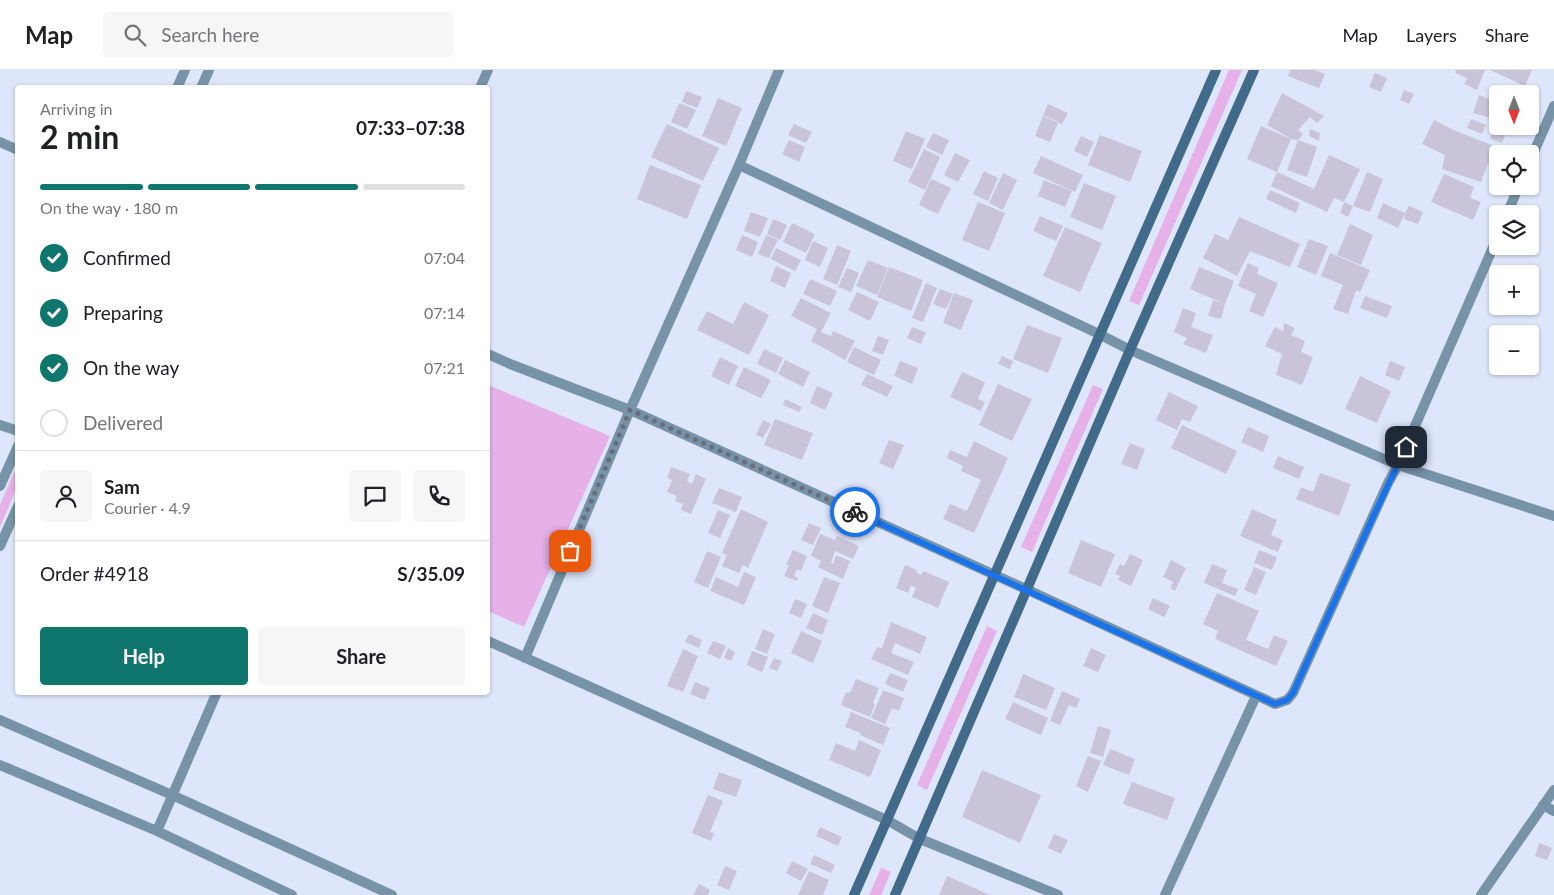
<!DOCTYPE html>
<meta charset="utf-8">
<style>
:root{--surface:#fff;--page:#f6f6f6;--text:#202124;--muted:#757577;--line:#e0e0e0;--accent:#0f766e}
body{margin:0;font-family:Lato,sans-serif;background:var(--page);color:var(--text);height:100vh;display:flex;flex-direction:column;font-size:19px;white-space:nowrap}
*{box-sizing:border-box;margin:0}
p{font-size:16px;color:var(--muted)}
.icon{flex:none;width:28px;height:28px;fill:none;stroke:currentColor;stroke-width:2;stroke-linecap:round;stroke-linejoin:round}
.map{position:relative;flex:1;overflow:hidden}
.details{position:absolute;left:15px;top:15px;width:475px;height:610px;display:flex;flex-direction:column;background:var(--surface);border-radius:5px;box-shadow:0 1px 4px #0004}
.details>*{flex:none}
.needle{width:32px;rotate:180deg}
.tools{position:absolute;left:1489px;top:15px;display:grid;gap:10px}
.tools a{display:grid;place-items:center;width:50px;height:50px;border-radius:5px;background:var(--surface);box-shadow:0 1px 4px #0004;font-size:25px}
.pin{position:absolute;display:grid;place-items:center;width:42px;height:42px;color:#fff;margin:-21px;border-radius:10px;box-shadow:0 2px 8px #0006}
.courier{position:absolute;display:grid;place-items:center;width:50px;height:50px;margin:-25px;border:4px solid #1a73e8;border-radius:50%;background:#fff;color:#222;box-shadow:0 1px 6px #0007}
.head em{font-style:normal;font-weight:700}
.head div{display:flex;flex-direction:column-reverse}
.head{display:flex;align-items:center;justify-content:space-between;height:85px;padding:0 25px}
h1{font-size:32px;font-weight:700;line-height:38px}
.bar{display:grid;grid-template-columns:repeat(4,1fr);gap:8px 5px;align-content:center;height:60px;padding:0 25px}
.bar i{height:6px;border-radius:4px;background:var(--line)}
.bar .active{background:var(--accent)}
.bar p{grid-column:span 4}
.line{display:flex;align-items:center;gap:12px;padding:0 25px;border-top:1px solid var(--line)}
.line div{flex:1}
.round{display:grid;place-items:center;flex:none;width:52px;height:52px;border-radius:5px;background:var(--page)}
ol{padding:0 25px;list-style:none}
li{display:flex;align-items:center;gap:15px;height:55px}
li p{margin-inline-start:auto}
li .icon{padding:5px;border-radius:50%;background:var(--accent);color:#fff;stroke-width:4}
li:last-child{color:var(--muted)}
li i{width:28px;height:28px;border:2px solid var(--line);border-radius:50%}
.button{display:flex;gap:10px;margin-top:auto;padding:10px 25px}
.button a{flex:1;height:58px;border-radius:5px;background:var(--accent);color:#fff;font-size:20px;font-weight:700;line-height:58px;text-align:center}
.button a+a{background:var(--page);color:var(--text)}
header{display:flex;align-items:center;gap:30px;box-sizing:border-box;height:70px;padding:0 25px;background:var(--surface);border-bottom:1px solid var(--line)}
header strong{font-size:24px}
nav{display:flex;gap:28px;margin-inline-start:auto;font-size:18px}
.search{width:350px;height:45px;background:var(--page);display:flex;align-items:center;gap:12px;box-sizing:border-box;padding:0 18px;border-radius:5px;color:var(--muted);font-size:19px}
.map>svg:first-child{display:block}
.green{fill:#e6b0e9}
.building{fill:#c9c4da}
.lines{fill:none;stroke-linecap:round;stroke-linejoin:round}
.street{stroke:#7793a8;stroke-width:10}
.secondary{stroke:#416b89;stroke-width:10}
.done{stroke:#686d7a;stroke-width:5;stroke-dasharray:0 9}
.route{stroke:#1a73e8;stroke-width:6}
</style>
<header>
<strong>Map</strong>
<div class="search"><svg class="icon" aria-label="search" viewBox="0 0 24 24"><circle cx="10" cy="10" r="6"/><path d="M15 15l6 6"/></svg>Search here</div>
<nav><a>Map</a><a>Layers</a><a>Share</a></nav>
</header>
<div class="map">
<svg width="1554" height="825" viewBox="0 0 1554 825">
<rect width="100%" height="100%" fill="#dee6fc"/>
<path class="green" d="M1229 0H1242L1139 235 1129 231Z
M488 315 610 366 524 557 488 541Z
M1093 315 1103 319 1032 482 1021 477Z
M14 402 17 404V417L0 457V435Z
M987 556 997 561 927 720 917 715Z
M881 798 891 802 881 825H869Z"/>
<path class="building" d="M1290 0H1315L1325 4 1319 18 1288 6Z
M1456 0H1485L1477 20 1464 14 1467 8 1455 3Z
M1490 0H1532L1525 16Z
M1375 3 1387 8 1381 22 1369 17Z
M1404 20 1414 24 1409 34 1400 30Z
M686 21 702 27 697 38 682 32Z
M1282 23 1324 46 1317 53 1310 47 1298 60 1303 64 1298 70 1317 77 1307 107 1287 100 1298 70 1291 69 1277 102 1247 89 1261 56 1291 69 1267 55Z
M1479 25 1498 32V56H1509L1502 73 1490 69 1497 50 1473 43Z
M718 28 742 38 726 76 702 66Z
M679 33 696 40 687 59 671 52Z
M1048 34 1068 43 1062 54 1043 45Z
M1043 46 1058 53 1050 72 1035 66Z
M1471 49 1486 55 1482 64 1467 58Z
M1434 50 1456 61 1504 80 1503 84H1498V96L1488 93 1481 112 1442 99 1445 85 1422 74Z
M667 54 719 78 703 111 651 87Z
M794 54 812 62 806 73 788 65Z
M1310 59 1320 63 1319 71 1309 66Z
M906 61 925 69 912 99 893 91Z
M933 63 949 70 942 85 926 77Z
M1100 65 1142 81 1130 112 1088 95Z
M1081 66 1094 72 1087 87 1074 81Z
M789 70 805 77 799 92 782 84Z
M924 79 940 87 925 120 908 112Z
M955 83 970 90 958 112 944 105Z
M1329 85 1360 99 1344 132 1353 136 1348 147 1340 143 1344 132 1334 128 1327 142 1271 116 1277 102 1314 119Z
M1041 86 1083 105 1075 122 1033 103Z
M650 95 701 115 687 149 637 129Z
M984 101 998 108 988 131 973 124Z
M1367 102 1383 109 1370 142 1353 136Z
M1003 103 1017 110 1003 140 989 133Z
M1444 104 1474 117 1470 128 1481 132 1473 150 1431 132Z
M931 109 951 118 938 144 919 135Z
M1044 110 1072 121 1065 137 1038 126Z
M1084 113 1116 126 1102 160 1070 147Z
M1270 120 1300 133 1296 143 1266 129Z
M978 132 1005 143 989 181 962 170Z
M1383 133 1405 143 1409 136 1423 142 1418 154 1404 149 1405 143 1398 158 1377 148Z
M751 142 768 148 760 167 744 161Z
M1040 146 1063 156 1056 171 1033 161Z
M1239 147 1300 174 1290 197 1250 181 1237 206 1203 188 1215 164 1228 170Z
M773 149 787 155 780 170 767 164Z
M792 153 815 164 806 183 783 172Z
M1350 154 1373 165 1361 195 1337 185Z
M1065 157 1102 173 1080 222 1043 206Z
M742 165 758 172 752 187 736 180Z
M766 165 778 170 769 188 758 184Z
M1309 169 1328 176 1316 205 1297 197Z
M813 171 828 178 820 197 805 190Z
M837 175 851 181 837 215 823 209Z
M776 178 801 190 795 201 771 189Z
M1330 183 1370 200 1360 222 1356 220 1348 244 1333 239 1343 215 1321 206Z
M868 190 888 198 877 225 856 216Z
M1248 193 1259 198 1257 204 1278 213 1263 247 1249 241 1256 224 1238 216Z
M776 196 791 203 785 218 770 211Z
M889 197 923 210 911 241 877 227Z
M1199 197 1234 211 1225 234 1190 219Z
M847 198 859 203 851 222 838 217Z
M810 209 837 221 830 236 803 224Z
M926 213 937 218 923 252 912 248Z
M940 219 953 224 946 239 933 234Z
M857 222 879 232 870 251 848 240Z
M954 223 973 230 961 260 943 253Z
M1365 226 1392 236 1387 248 1360 238Z
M801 228 831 243 821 262 831 266 833 261 855 271 845 290 811 271 817 259 791 246Z
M1213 230 1225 234 1221 249 1208 246Z
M744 232 769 245 749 285 697 260 707 241 733 254Z
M1183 238 1196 243 1191 257 1213 265 1206 283 1183 274 1187 268 1174 262Z
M1284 253 1295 258 1291 265 1305 271 1301 282 1313 287 1302 315 1276 305 1282 284 1265 276 1275 257 1283 261Z
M1027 255 1062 268 1048 303 1013 289Z
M912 257 926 262 921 274 907 268Z
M878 266 889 270 883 285 872 281Z
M854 277 881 290 874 305 847 292Z
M764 279 783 288 776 303 757 294Z
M1002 286 1013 291 1010 299 998 294Z
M720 287 738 296 729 315 711 306Z
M785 290 810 302 803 317 778 304Z
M900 291 918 298 912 314 894 306Z
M1390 291 1405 297 1399 311 1385 305Z
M744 297 771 310 761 328 735 316Z
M962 302 985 312 978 329 985 332 981 341 950 327Z
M867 304 893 316 887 327 861 315Z
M1360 306 1391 321 1377 353 1345 339Z
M998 314 1032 329 1012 371 979 355Z
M817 316 833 323 825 340 810 333Z
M1169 322 1198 336 1190 352 1182 349 1177 360 1156 350Z
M785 329 802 337 799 342 783 335Z
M775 349 813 363 802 390 764 375Z
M763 350 771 354 763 368 756 365Z
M1182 355 1237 381 1226 404 1171 378Z
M1248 357 1269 366 1263 382 1241 372Z
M889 370 904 375 893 399 879 393Z
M974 371 1008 388 974 463 943 449 950 434 967 441 981 410 961 401 963 396 947 388 950 380 967 387Z
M1130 373 1145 379 1137 400 1121 394Z
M1278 386 1304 397 1299 409 1273 398Z
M671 397 690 404 687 411 692 414 696 404 706 409 691 444 681 440 683 434 675 431 677 426 667 422 672 410 667 408Z
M1320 403 1351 414 1339 446 1296 429 1301 417 1313 422Z
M719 418 742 427 736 442 712 433Z
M741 439 768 452 748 498 743 495 739 503 722 496 727 485 722 483Z
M1252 439 1277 450 1271 465 1283 470 1278 482 1240 466Z
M718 440 730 445 720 468 708 463Z
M809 453 821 458 813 475 801 470Z
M820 464 835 470 837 466 859 476 853 489 835 481 831 493 833 494 836 485 850 491 843 509 818 497 821 491 811 486Z
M1081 470 1115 484 1101 517 1068 503Z
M793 480 807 486 801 501 797 499 794 506 798 508 797 511 784 506 789 495H786Z
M1259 480 1277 487 1272 500 1254 493Z
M707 481 721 487 708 518 694 512Z
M1130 484 1143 490 1131 516 1118 510 1120 506 1115 504 1120 494 1124 496Z
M1171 490 1186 498 1175 521 1170 518 1173 512 1163 507Z
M1212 494 1227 500 1222 513 1238 519 1235 526 1204 513Z
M905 495 917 500 916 502 922 505 923 501 949 512 938 538 912 527 916 518 911 515 908 523 896 518Z
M1254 497 1266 502 1256 525 1244 520Z
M744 502 756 507 744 535 710 521 716 507 738 517Z
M824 507 840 513 828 543 812 536Z
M1217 523 1259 541 1246 570 1268 579 1274 565 1288 571 1276 596 1215 569 1218 561 1203 554Z
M1153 528 1170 536 1164 547 1148 539Z
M795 529 807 534 801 548 789 543Z
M813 543 828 550 822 565 806 558Z
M891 552 927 567 920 584 895 573 891 583 914 592 908 605 871 589 877 577 882 578Z
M763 559 775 564 767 584 755 579Z
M801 561 822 571 813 593 791 583Z
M689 564 702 570 699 578 685 572Z
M713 571 726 576 720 589 707 583Z
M728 578 735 582 731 591 724 588Z
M1091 578 1106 585 1098 602 1083 596Z
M683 579 698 586 683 622 667 616Z
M752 581 768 587 762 602 747 595Z
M774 588 782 591 777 601 769 598Z
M890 603 908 610 903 622 885 614Z
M1023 604 1055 618 1046 640 1014 627Z
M856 609 879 618 873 633 875 634 870 647 841 635 846 622 850 623Z
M695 612 710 618 705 630 690 624Z
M883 620 904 628 899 641 892 638 885 654 871 648Z
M1062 621 1080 629 1076 638 1069 635 1060 655 1050 651Z
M1013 632 1048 648 1041 665 1005 649Z
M851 642 890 658 883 675 860 665 861 663 845 657Z
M1098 656 1111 660 1103 687 1090 683Z
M859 670 881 680 870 707 829 690 836 673 855 681Z
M1110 679 1135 689 1129 705 1103 695Z
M1088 686 1101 691 1088 722 1076 716Z
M982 700 1041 725 1020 773 962 747Z
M719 702 742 710 736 727 713 719Z
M1132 712 1175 728 1167 750 1123 734Z
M708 725 723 731 710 762 714 763 711 771 692 763Z
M820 757 842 767 838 776 816 766Z
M1054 764 1068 770 1061 784 1048 778Z
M1539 773 1552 778 1547 790 1535 786Z
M814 785 835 795 831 803 810 794Z
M792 791 808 799 801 811 786 803Z
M725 796 737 801 729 820 717 815Z
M809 801 829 810 823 825H798Z
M947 806 990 825H939Z
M699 814 710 820 708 825H693Z"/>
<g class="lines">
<path class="street" d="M177 18 185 0
M201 18 209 0
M480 18 488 0
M0 72 18 80
M1530 91 1554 36
M739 95 1099 264 1130 280 1398 395 1554 446
M1507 144 1519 116
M488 284 510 294 630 340 1028 520 1275 634 1287 630 1293 623 1388 413 1398 395 1498 166
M0 355 18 361
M0 416 18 376
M0 476 18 436
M488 571 887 750 920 769 1058 825
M525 588 630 340 739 95 779 0
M0 650 172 725 392 825
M0 695 157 761 292 825
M1543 735 1554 741
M157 761 217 622
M1165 825 1256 626
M1481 825 1554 720"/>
<path class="secondary" d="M854 825 1216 0
M895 825 1130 280 1254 0"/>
</g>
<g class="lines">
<path class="done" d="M570 481 630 340 855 442"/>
<path class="route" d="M855 442 1275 634 1287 630 1293 623 1374 445 1406 377"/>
</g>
</svg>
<div class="tools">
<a><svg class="needle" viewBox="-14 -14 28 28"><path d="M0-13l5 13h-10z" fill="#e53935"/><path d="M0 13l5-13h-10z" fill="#757577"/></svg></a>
<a><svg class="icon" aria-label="locate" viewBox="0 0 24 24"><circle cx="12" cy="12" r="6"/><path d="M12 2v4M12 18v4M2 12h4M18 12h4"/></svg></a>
<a><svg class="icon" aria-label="layers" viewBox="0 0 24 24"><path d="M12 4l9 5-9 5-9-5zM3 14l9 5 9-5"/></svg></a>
<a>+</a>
<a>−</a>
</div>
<div class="pin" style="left:570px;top:481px;background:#ea580c"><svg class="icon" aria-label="bag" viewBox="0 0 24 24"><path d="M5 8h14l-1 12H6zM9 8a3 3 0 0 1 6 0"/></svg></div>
<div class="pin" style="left:1406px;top:377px;background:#1f2937"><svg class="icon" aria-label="home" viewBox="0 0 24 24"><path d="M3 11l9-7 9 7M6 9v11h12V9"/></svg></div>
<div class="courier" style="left:855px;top:442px"><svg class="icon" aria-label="bike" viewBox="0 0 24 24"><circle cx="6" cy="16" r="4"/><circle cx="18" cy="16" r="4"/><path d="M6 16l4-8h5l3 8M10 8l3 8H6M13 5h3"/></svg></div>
<section class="details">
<div class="head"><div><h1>2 min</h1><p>Arriving in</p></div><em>07:33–07:38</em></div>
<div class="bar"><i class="active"></i><i class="active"></i><i class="active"></i><i></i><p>On the way · 180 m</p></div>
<ol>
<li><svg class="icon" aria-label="check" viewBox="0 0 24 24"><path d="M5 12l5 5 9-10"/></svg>Confirmed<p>07:04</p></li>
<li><svg class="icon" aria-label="check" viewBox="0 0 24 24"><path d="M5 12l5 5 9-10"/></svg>Preparing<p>07:14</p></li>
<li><svg class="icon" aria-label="check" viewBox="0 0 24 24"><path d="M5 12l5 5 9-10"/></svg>On the way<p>07:21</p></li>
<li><i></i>Delivered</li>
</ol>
<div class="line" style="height:90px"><a class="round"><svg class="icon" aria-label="person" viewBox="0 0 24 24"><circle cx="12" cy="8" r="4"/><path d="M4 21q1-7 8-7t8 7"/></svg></a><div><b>Sam</b><p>Courier · 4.9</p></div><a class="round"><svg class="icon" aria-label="chat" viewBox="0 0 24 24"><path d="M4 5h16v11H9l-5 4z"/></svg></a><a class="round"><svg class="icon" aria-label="phone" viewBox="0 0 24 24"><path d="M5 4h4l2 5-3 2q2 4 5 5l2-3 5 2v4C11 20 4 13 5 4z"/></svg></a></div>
<div class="line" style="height:65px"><div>Order #4918</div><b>S/35.09</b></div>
<div class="button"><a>Help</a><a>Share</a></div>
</section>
</div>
